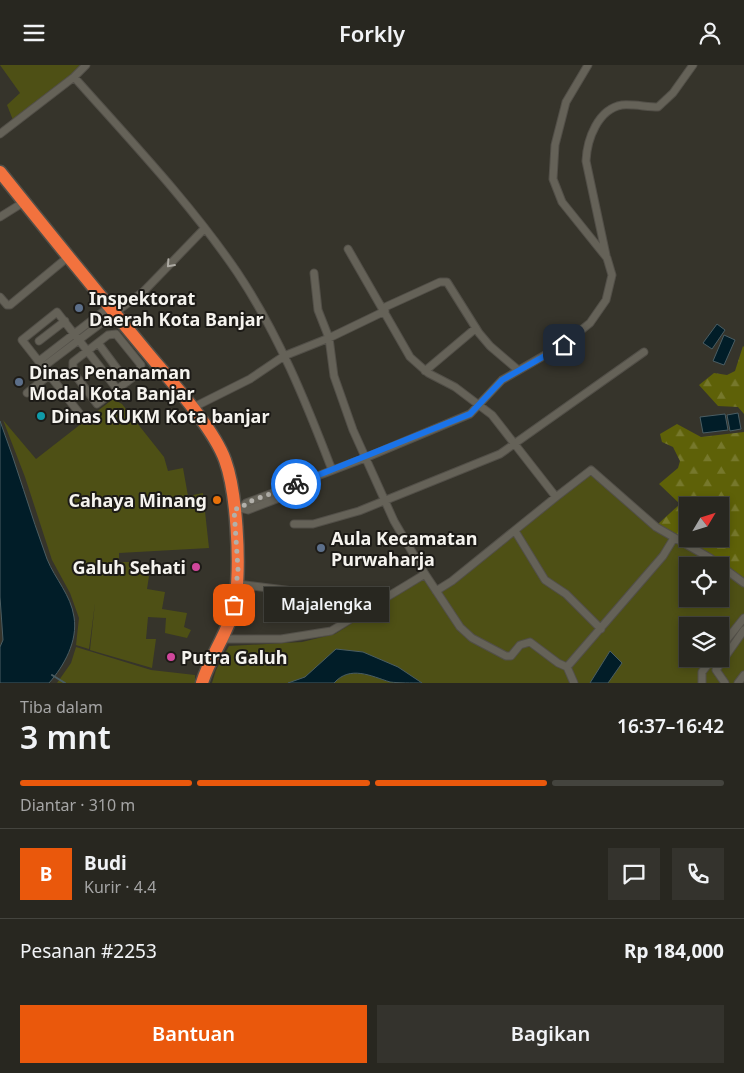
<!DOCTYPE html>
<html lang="id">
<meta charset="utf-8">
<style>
:root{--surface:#282720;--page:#34332d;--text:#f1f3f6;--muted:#a5a5a5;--line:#44443e;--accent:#ea580c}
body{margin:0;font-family:"Noto Sans",sans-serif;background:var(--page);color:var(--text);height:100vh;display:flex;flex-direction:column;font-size:19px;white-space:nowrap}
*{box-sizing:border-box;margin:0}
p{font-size:16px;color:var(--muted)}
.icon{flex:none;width:28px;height:28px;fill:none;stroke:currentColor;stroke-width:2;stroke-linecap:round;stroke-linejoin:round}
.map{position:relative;height:618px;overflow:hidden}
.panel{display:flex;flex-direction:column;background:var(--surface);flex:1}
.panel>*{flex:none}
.needle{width:32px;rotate:52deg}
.buttons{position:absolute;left:679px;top:432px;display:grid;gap:10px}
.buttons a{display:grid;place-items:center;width:50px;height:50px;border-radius:0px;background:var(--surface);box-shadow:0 2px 8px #0003,0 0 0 1px var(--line);font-size:25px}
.pin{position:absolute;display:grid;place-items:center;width:42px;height:42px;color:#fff;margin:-21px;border-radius:10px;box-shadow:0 2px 8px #0006}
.courier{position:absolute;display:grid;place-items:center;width:50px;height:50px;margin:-25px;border:4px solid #1a73e8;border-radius:50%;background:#fff;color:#222;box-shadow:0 1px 6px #0007}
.bubble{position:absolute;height:35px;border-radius:0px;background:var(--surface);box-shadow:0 2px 8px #0003,0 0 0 1px var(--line);font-size:16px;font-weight:600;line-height:35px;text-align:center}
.head em{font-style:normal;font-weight:600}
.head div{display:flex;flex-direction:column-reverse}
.head{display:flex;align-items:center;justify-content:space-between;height:85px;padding:0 20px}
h1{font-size:32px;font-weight:600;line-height:38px}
.bar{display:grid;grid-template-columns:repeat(4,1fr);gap:8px 5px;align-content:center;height:60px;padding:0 20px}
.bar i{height:6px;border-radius:4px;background:var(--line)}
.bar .on{background:var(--accent)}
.bar p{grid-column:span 4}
.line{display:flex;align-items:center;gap:12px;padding:0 20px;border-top:1px solid var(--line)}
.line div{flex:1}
.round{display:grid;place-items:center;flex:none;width:52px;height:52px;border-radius:0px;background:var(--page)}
.button{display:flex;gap:10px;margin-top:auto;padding:10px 20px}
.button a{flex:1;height:58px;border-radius:0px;background:var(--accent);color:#fff;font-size:20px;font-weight:600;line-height:58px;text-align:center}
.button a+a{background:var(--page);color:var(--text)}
header{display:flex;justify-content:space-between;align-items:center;height:65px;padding:0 20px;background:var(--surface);font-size:22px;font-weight:600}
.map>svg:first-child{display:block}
.grass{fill:#4e5015;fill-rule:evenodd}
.forest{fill:url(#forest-firs);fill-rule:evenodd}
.water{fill:#011d28;stroke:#4a5d63}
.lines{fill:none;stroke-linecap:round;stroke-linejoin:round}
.stream{stroke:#4a5d63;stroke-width:2}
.street-casing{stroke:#524f48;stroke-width:9}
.highway-casing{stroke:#524f48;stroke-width:15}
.street{stroke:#656258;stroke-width:7}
.highway{stroke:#f2723e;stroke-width:12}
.oneway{stroke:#adaaa3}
.done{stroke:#b2b0aa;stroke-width:5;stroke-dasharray:0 9}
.route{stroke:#1a73e8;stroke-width:6}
.service-dot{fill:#5c6f8a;stroke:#1d1b17;stroke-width:2}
.culture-dot{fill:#0f9aa8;stroke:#1d1b17;stroke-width:2}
.food-dot{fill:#e8710a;stroke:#1d1b17;stroke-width:2}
.hotel-dot{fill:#d1479c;stroke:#1d1b17;stroke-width:2}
.labels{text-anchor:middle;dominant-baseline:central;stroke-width:4;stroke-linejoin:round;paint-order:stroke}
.poi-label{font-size:18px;font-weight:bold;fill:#f5f3ee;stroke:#1d1b17;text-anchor:start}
</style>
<header><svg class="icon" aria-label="menu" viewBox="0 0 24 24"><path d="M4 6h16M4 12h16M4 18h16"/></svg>Forkly<svg class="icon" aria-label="person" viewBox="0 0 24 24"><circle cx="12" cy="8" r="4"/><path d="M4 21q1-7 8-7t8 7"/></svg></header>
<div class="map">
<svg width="744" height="618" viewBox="0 0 744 618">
<defs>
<pattern id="forest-firs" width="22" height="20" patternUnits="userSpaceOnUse" patternTransform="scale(1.25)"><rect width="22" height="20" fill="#5e6108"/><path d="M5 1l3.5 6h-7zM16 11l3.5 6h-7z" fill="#76782c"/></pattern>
</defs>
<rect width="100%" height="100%" fill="#36342b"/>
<path class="grass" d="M0 0H89L13 55 7 40 20 28Z
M113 334 122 339 164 392 168 406 183 403 188 431 203 428 209 483 119 488V497H140L141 510 149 511 147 524 165 527 162 544 187 548 184 562 191 565 187 573 165 568 166 553 148 552 146 574H156L152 603 90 585 95 538 89 584 76 580 79 553 70 528 52 495 25 412 3 355 36 394Z
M591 408 654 464 717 501H688V534H720V503L744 522V618H212L216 605 229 581 302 577 335 569 424 513 435 530 504 479ZM688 561H720V594H688Z
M76 582 151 605 195 610V618H57L71 598Z"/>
<path class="forest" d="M743 281 744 282V349L738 342 718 341 699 320 714 308 727 310 735 306Z
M677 359 701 372 744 367V514L716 493 658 459 680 439 659 419 678 403 680 396 673 382 662 377 660 369ZM688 441H720V474H688Z"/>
<path class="water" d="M717 259 725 265 712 284 703 278Z
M724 270 735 275 724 300 713 296Z
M738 348 741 364 730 366 727 350Z
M725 349 728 365 703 368 700 352Z
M0 356C17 401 30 448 47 494 55 514 71 530 74 552 78 576 64 601 49 618H0V582L3 575 0 532Z
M336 584 363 587 398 602 422 618C412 618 398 618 390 617 371 611 350 600 334 618H288L305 612Z
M610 586 622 598 608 618H590Z"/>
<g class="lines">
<path class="stream" d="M52 610 65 618"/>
<g class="street-casing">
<path id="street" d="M74 12C130 75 190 138 237 207 278 268 306 337 332 405
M0 69 74 12 86 0
M0 152 24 137
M348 184 410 292 428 308 455 322 492 350 556 432 591 405 656 462 710 493 744 518
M606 190 586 96C587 74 598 44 622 40 633 39 647 42 658 42L673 28 693 0
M314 208 318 245 329 273 334 311 353 365 394 456 425 509 460 562 472 573 506 591H511L520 580 530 577 558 598 567 602
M0 232 7 240H10L68 192
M383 243 440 217H447L479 268 490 281 518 305
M116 269 141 300 139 308 97 339 73 307V297L108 270Z
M39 276 65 256
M98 278 127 317
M39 296 109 242
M43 302 144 226 204 164
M425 306 476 263
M27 328 49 310
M192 343 250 314 284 291 329 273 385 246
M80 349 22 275 57 247 117 324
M240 443 248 445 287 430 290 421
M242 443 246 438 365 393 470 349 502 315 564 279 590 258 606 235 612 210 607 193 562 137 553 114 555 80 566 37 588 0
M294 459H313L359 446 500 389 644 287
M515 466 545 515 566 529 601 564
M237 519 293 526
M436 526 452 516 556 432
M222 574H281L331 566 425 509
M720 583 744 553
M567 602 663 491 674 473
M567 602 574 618
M702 618V607L712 594
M725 618 716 605 744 565
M738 618 744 610"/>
</g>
<g class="highway-casing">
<path id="highway" d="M0 107C48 167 97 227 146 286 169 314 213 362 225 395 237 428 240 496 236 530 233 562 211 588 202 618"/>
</g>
<use href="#street" class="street"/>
<use href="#highway" class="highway"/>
</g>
<defs><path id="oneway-chevron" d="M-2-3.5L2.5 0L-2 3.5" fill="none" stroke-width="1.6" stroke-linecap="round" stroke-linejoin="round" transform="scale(1.25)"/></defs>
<use class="oneway" href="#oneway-chevron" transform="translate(170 199) rotate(132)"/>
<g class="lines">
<path class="done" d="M234 540 238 504 234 444 242 443 246 438 296 419"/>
<path class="route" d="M296 419 470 349 502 315 564 280"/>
</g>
<g class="service-dot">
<circle cx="79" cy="243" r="5"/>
<circle cx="19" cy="317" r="5"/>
<circle cx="321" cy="483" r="5"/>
</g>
<circle class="culture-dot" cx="41" cy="351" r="5"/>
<circle class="food-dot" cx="217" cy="435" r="5"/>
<g class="hotel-dot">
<circle cx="196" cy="502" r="5"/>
<circle cx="171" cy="592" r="5"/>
</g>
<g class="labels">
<g class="poi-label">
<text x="89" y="233">Inspektorat<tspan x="89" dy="21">Daerah Kota Banjar</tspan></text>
<text x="29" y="307">Dinas Penanaman<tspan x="29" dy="21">Modal Kota Banjar</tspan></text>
<text x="51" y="351">Dinas KUKM Kota banjar</text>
<text x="207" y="435" text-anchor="end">Cahaya Minang</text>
<text x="331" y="473">Aula Kecamatan<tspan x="331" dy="21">Purwaharja</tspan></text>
<text x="186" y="502" text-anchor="end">Galuh Sehati</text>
<text x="181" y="592">Putra Galuh</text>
</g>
</g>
</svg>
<div class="buttons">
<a><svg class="needle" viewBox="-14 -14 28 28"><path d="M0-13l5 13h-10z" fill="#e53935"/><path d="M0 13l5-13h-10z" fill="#a5a5a5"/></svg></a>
<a><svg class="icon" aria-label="locate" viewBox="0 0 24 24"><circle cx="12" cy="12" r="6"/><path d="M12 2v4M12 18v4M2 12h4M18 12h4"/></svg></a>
<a><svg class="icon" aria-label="layers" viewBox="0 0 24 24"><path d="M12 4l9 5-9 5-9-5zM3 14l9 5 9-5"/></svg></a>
</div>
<div class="pin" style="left:234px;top:540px;background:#ea580c"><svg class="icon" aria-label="bag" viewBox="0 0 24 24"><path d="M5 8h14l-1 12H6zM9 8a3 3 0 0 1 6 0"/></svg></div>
<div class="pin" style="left:564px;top:280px;background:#1f2937"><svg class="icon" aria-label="home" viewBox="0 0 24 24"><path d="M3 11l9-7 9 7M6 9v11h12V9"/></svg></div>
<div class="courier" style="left:296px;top:419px"><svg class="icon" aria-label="bike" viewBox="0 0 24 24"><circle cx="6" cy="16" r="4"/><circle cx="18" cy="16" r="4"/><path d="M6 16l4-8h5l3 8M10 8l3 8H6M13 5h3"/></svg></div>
<div class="bubble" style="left:264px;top:522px;width:125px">Majalengka</div>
</div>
<section class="panel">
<div class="head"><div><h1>3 mnt</h1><p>Tiba dalam</p></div><em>16:37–16:42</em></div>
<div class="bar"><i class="on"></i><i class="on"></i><i class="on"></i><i></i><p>Diantar · 310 m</p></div>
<div class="line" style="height:90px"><b class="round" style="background:var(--accent);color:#fff">B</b><div><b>Budi</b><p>Kurir · 4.4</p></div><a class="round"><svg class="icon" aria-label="chat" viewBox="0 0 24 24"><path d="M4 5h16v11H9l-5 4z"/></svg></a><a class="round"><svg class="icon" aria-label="phone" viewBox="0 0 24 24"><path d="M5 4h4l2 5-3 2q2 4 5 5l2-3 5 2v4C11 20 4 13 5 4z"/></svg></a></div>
<div class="line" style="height:65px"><div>Pesanan #2253</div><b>Rp 184,000</b></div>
<div class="button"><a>Bantuan</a><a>Bagikan</a></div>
</section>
